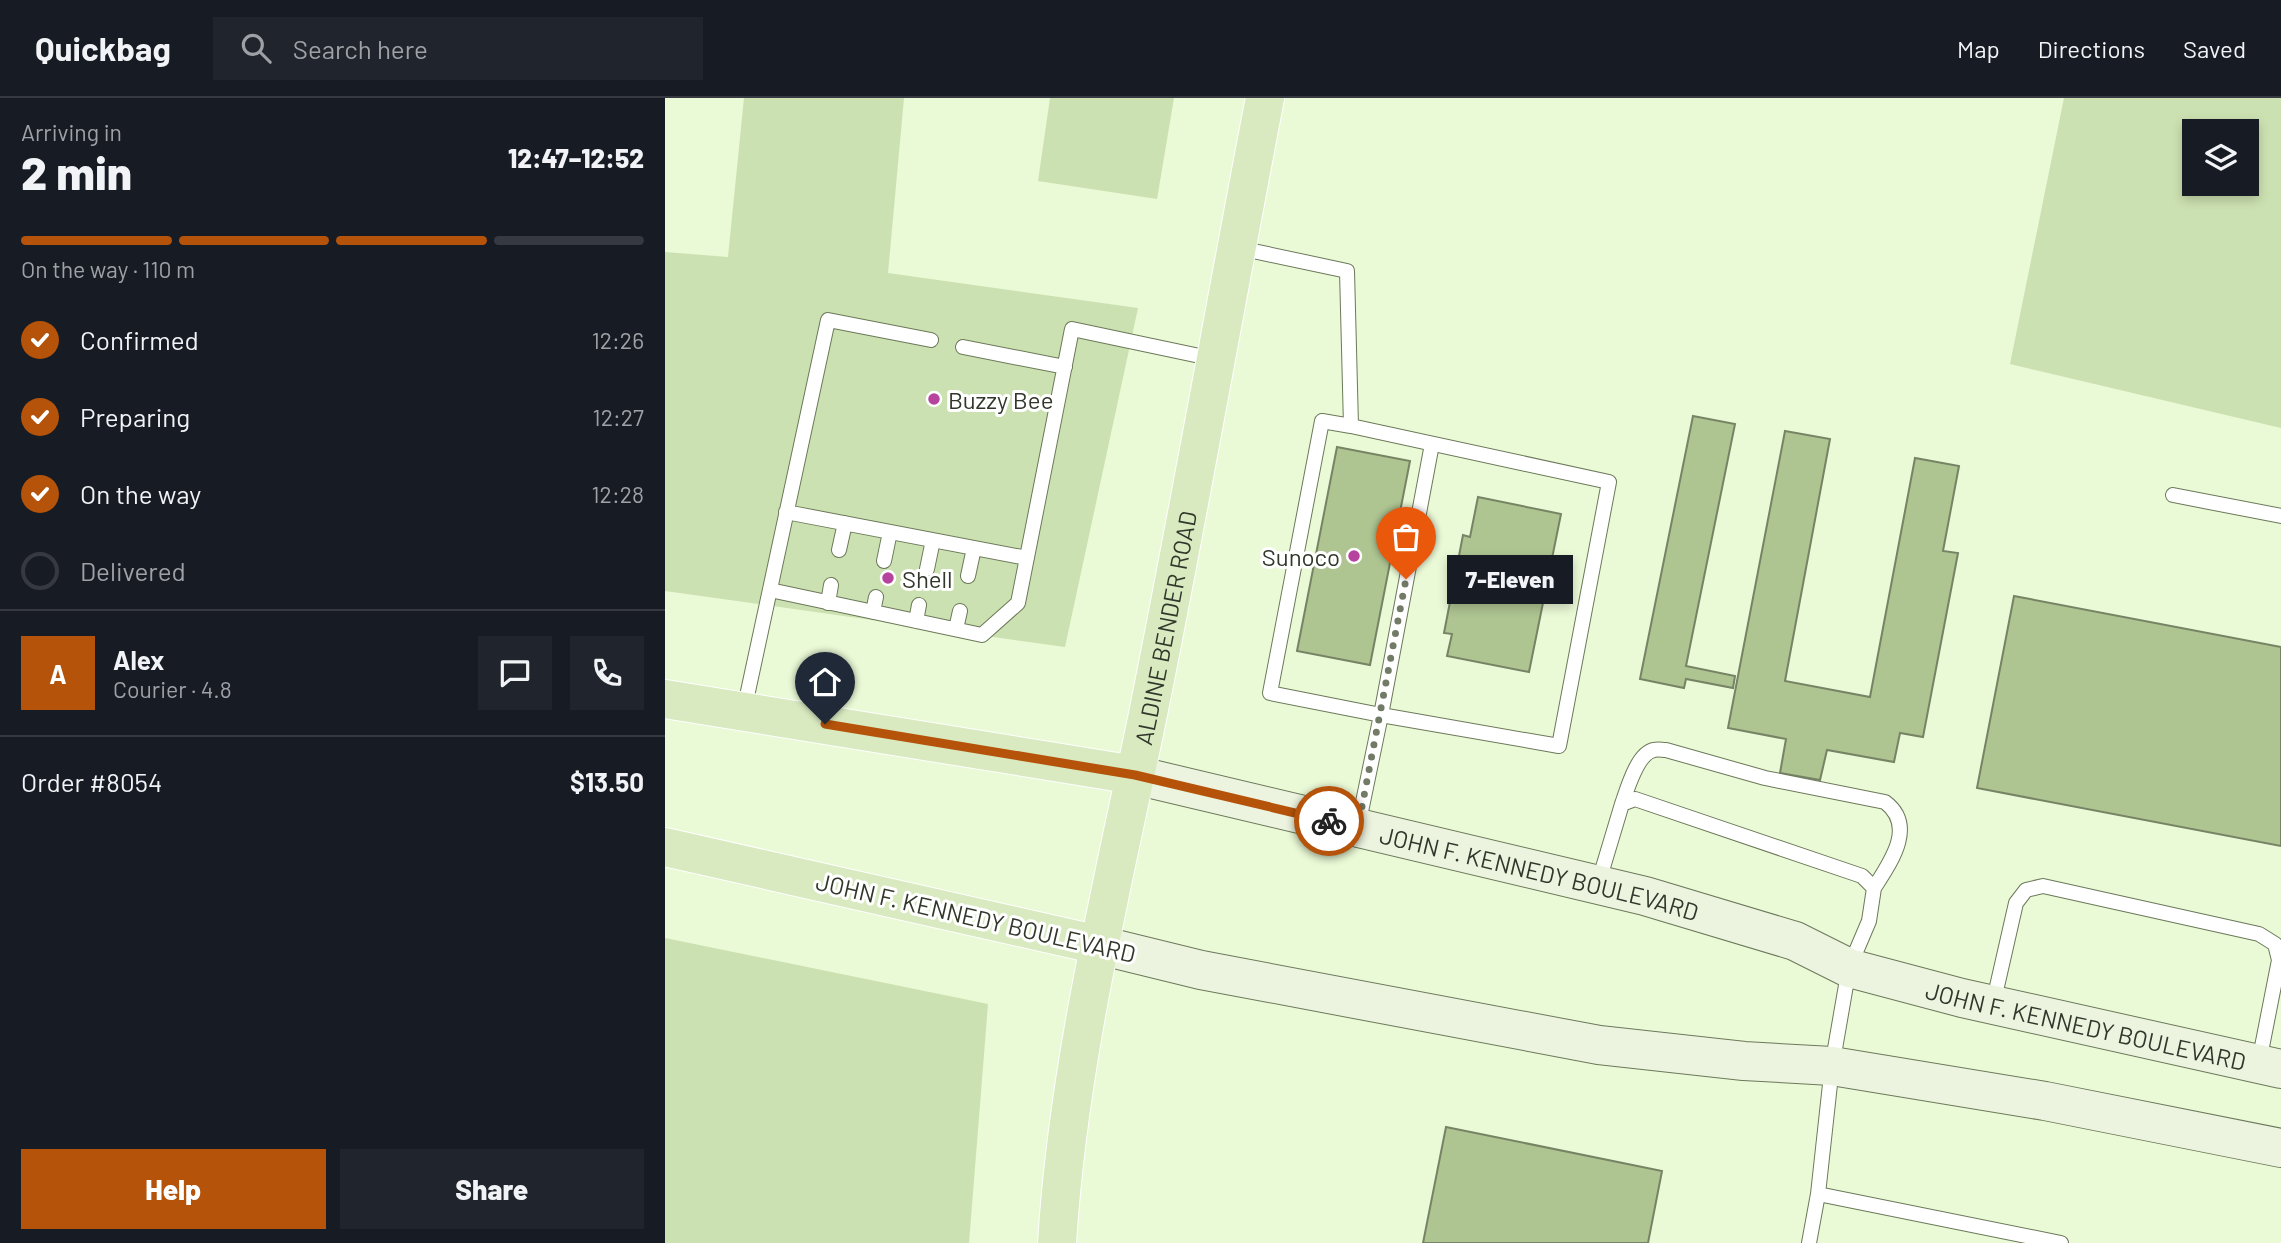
<!DOCTYPE html>
<meta charset="utf-8">
<style>
:root{--surface:#171b24;--page:#20242c;--text:#f1f3f6;--muted:#9ea1a6;--line:#363941;--accent:#b45309}
body{margin:0;font-family:Barlow,sans-serif;background:var(--page);color:var(--text);height:100vh;display:flex;flex-direction:column;font-size:26px;white-space:nowrap}
*{box-sizing:border-box;margin:0}
p{font-size:23px;color:var(--muted)}
.icon{flex:none;width:38px;height:38px;fill:none;stroke:currentColor;stroke-width:2;stroke-linecap:round;stroke-linejoin:round}
.map{position:relative;flex:1;overflow:hidden}
.details{display:flex;flex-direction:column;background:var(--surface);width:665px}
.details>*{flex:none}
.tools{position:absolute;left:1517px;top:21px;display:grid;gap:14px}
.tools a{display:grid;place-items:center;width:77px;height:77px;border-radius:0px;background:var(--surface);box-shadow:0 4px 10px #0003;font-size:35px}
.pin{position:absolute;display:grid;place-items:center;width:60px;height:60px;color:#fff;margin:-72px -30px;border-radius:50% 50% 50% 0;rotate:-45deg;box-shadow:0 0 7px #0007}
.pin .icon{rotate:45deg}
.courier{position:absolute;display:grid;place-items:center;width:70px;height:70px;margin:-35px;border:5px solid #b45309;border-radius:50%;background:#fff;color:#222;box-shadow:0 2px 9px #0007}
.bubble{position:absolute;height:49px;border-radius:0px;background:var(--surface);box-shadow:0 4px 10px #0003;font-size:23px;font-weight:800;line-height:49px;text-align:center}
.head em{font-style:normal;font-weight:800}
.head div{display:flex;flex-direction:column-reverse}
.head{display:flex;align-items:center;justify-content:space-between;height:119px;padding:0 21px}
h1{font-size:46px;font-weight:800;line-height:52px}
.bar{display:grid;grid-template-columns:repeat(4,1fr);gap:10px 7px;align-content:center;height:84px;padding:0 21px}
.bar i{height:9px;border-radius:5px;background:var(--line)}
.bar .active{background:var(--accent)}
.bar p{grid-column:span 4}
.line{display:flex;align-items:center;gap:18px;padding:0 21px;border-top:2px solid var(--line)}
.line div{flex:1}
.round{display:grid;place-items:center;flex:none;width:74px;height:74px;border-radius:0px;background:var(--page)}
ol{padding:0 21px;list-style:none}
li{display:flex;align-items:center;gap:21px;height:77px}
li p{margin-inline-start:auto}
li .icon{padding:7px;border-radius:50%;background:var(--accent);color:#fff;stroke-width:4}
li:last-child{color:var(--muted)}
li i{width:38px;height:38px;border:4px solid var(--line);border-radius:50%}
.primary-button{display:flex;gap:14px;margin-top:auto;padding:14px 21px}
.primary-button a{flex:1;height:80px;border-radius:0px;background:var(--accent);color:#fff;font-size:28px;font-weight:800;line-height:80px;text-align:center}
.primary-button a+a{background:var(--page);color:var(--text)}
header{display:flex;align-items:center;gap:42px;box-sizing:border-box;height:98px;padding:0 35px;background:var(--surface);border-bottom:2px solid var(--line)}
header strong{font-size:33px}
nav{display:flex;gap:38px;margin-inline-start:auto;font-size:24px}
.search{width:490px;height:63px;background:var(--page);display:flex;align-items:center;gap:18px;box-sizing:border-box;padding:0 24px;border-radius:0px;color:var(--muted);font-size:26px}
main{display:flex;flex:1;min-height:0}
.map>svg:first-child{display:block}
.green{fill:#cce1b1;fill-rule:evenodd}
.building{fill:#aec491;stroke:#768465;stroke-width:2}
.lines{fill:none;stroke-linecap:round;stroke-linejoin:round}
.lane-casing{stroke:#6c795a;stroke-width:16}
.secondary-casing{stroke:#6c795a;stroke-width:40}
.primary-casing{stroke:#fff;stroke-width:40}
.lane{stroke:#fff;stroke-width:14}
.secondary{stroke:#ecf4e0;stroke-width:38}
.primary{stroke:#d9eac1;stroke-width:38}
.done{stroke:#727b66;stroke-width:7;stroke-dasharray:0 12.6}
.route{stroke:#b45309;stroke-width:9}
.poi-dot{fill:#b6449e;stroke:#fff;stroke-width:2.5}
.labels{text-anchor:middle;dominant-baseline:central;stroke-width:6;stroke-linejoin:round;paint-order:stroke}
.poi-label{font-size:24px;fill:#31372a;stroke:#fff;text-anchor:start}
.street-label{font-size:24px;fill:#31372a;stroke:#fff}
</style>
<header>
<strong>Quickbag</strong>
<div class="search"><svg class="icon" aria-label="search" viewBox="0 0 24 24"><circle cx="10" cy="10" r="6"/><path d="M15 15l6 6"/></svg>Search here</div>
<nav><a>Map</a><a>Directions</a><a>Saved</a></nav>
</header>
<main>
<section class="details">
<div class="head"><div><h1>2 min</h1><p>Arriving in</p></div><em>12:47–12:52</em></div>
<div class="bar"><i class="active"></i><i class="active"></i><i class="active"></i><i></i><p>On the way · 110 m</p></div>
<ol>
<li><svg class="icon" aria-label="check" viewBox="0 0 24 24"><path d="M5 12l5 5 9-10"/></svg>Confirmed<p>12:26</p></li>
<li><svg class="icon" aria-label="check" viewBox="0 0 24 24"><path d="M5 12l5 5 9-10"/></svg>Preparing<p>12:27</p></li>
<li><svg class="icon" aria-label="check" viewBox="0 0 24 24"><path d="M5 12l5 5 9-10"/></svg>On the way<p>12:28</p></li>
<li><i></i>Delivered</li>
</ol>
<div class="line" style="height:126px"><b class="round" style="background:var(--accent);color:#fff">A</b><div><b>Alex</b><p>Courier · 4.8</p></div><a class="round"><svg class="icon" aria-label="chat" viewBox="0 0 24 24"><path d="M4 5h16v11H9l-5 4z"/></svg></a><a class="round"><svg class="icon" aria-label="phone" viewBox="0 0 24 24"><path d="M5 4h4l2 5-3 2q2 4 5 5l2-3 5 2v4C11 20 4 13 5 4z"/></svg></a></div>
<div class="line" style="height:91px"><div>Order #8054</div><b>$13.50</b></div>
<div class="primary-button"><a>Help</a><a>Share</a></div>
</section>
<div class="map">
<svg width="1616" height="1145" viewBox="0 0 1616 1145">
<rect width="100%" height="100%" fill="#eaf9d6"/>
<path class="green" d="M79 0H239L223 175 473 210 400 549 0 493V154L63 159Z
M385 0H509L492 101 373 83Z
M1399 0H1616V330L1345 266ZM1530 33H1582V86H1530Z
M0 840 323 906 304 1145H0Z"/>
<path class="building" d="M1028 318 1070 326 1021 568 1070 578 1068 590 1021 581 1019 590 975 581Z
M1120 333 1165 341 1120 583 1205 599 1250 360 1294 368 1278 453 1293 455 1258 639 1235 635 1229 664 1162 652 1155 682 1115 675 1121 641 1063 630Z
M672 349 745 363 705 567 632 553Z
M813 399 896 416 864 574 782 558 787 536 779 535 798 437 805 439Z
M1349 498 1616 549V748L1312 690Z
M781 1029 997 1073 983 1145H758Z"/>
<g class="lines">
<g class="lane-casing">
<path id="lane" d="M574 150 682 173 686 328 944 384 894 648 716 617 693 728
M298 249 400 269
M686 328 657 323 605 595 716 617 767 346
M1508 397 1616 418
M121 414 362 460
M174 452 180 425
M219 463 225 434
M262 471 268 442
M303 478 309 450
M105 492 317 537 353 505 407 231 549 261
M163 505 166 487
M208 514 211 499
M251 523 254 507
M291 531 295 513
M79 612 163 222 266 242
M957 706C962 692 972 655 989 652 993 651 997 652 1001 652L1100 680 1220 704C1252 728 1225 765 1209 790
M933 786 957 706 970 701 1197 778 1209 790 1204 823 1184 870 1167 968 1153 1096 1144 1145
M1328 906 1351 805 1361 792 1378 788 1594 836 1610 846 1614 862 1594 964
M1153 1096 1396 1145"/>
</g>
<g class="secondary-casing">
<g id="secondary">
<path id="s1" d="M470 677 980 798 1130 843 1184 870 1297 900 1616 971"/>
<path d="M434 847 536 872 934 947 1079 963 1167 968 1380 1003 1616 1050"/>
</g>
</g>
<g class="primary-casing">
<g id="primary">
<path d="M0 601 470 677"/>
<path d="M0 749 434 847"/>
<path id="s2" d="M392 1145C403 968 446 794 482 621 524 414 560 207 600 0"/>
</g>
</g>
<use href="#lane" class="lane"/>
<use href="#secondary" class="secondary"/>
<use href="#primary" class="primary"/>
</g>
<g class="lines">
<path class="done" d="M664 723 693 729 741 481"/>
<path class="route" d="M160 626 470 677 664 723"/>
</g>
<g class="poi-dot">
<circle cx="269" cy="301" r="7"/>
<circle cx="689" cy="458" r="7"/>
<circle cx="223" cy="480" r="7"/>
</g>
<g class="labels">
<g class="poi-label">
<text x="283" y="301">Buzzy Bee</text>
<text x="675" y="458" text-anchor="end">Sunoco</text>
<text x="237" y="480">Shell</text>
</g>
<g class="street-label">
<text stroke="none"><textPath href="#s2" startOffset="625">ALDINE BENDER ROAD</textPath></text>
<text stroke="none"><textPath href="#s1" startOffset="416">JOHN F. KENNEDY BOULEVARD</textPath></text>
<text transform="translate(311 819) rotate(13)">JOHN F. KENNEDY BOULEVARD</text>
<text stroke="none"><textPath href="#s1" startOffset="985">JOHN F. KENNEDY BOULEVARD</textPath></text>
</g>
</g>
</svg>
<div class="tools">
<a><svg class="icon" aria-label="layers" viewBox="0 0 24 24"><path d="M12 4l9 5-9 5-9-5zM3 14l9 5 9-5"/></svg></a>
</div>
<div class="pin" style="left:741px;top:481px;background:#ea580c"><svg class="icon" aria-label="bag" viewBox="0 0 24 24"><path d="M5 8h14l-1 12H6zM9 8a3 3 0 0 1 6 0"/></svg></div>
<div class="pin" style="left:160px;top:626px;background:#1f2937"><svg class="icon" aria-label="home" viewBox="0 0 24 24"><path d="M3 11l9-7 9 7M6 9v11h12V9"/></svg></div>
<div class="courier" style="left:664px;top:723px"><svg class="icon" aria-label="bike" viewBox="0 0 24 24"><circle cx="6" cy="16" r="4"/><circle cx="18" cy="16" r="4"/><path d="M6 16l4-8h5l3 8M10 8l3 8H6M13 5h3"/></svg></div>
<div class="bubble" style="left:782px;top:457px;width:126px">7-Eleven</div>
</div>
</main>
